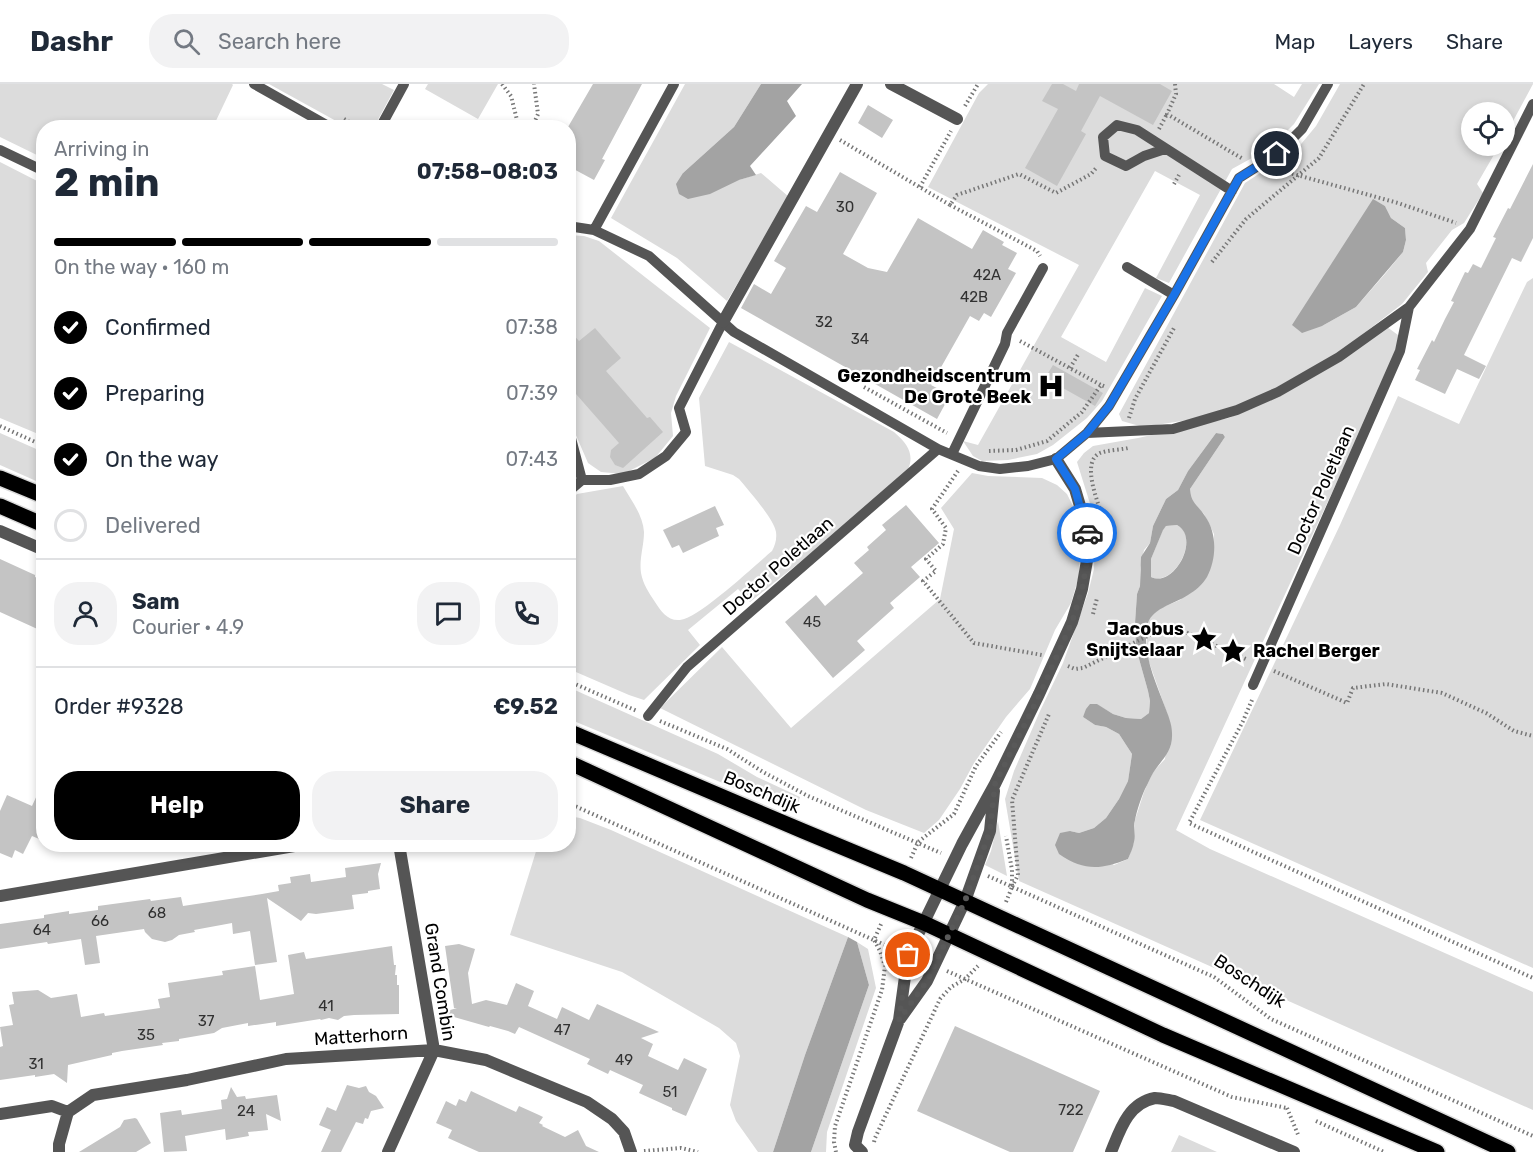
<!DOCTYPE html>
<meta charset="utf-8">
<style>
:root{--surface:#fff;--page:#f2f2f3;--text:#1f2937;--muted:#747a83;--line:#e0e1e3;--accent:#000}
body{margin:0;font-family:Rubik,sans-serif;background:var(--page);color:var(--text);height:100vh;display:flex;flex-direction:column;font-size:22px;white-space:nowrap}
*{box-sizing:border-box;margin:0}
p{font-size:20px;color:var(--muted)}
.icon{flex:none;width:33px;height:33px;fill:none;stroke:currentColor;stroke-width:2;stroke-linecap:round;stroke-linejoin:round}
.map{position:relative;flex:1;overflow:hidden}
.panel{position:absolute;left:36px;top:36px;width:540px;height:732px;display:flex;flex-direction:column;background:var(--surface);border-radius:24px;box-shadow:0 3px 9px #0003}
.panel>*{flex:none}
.buttons{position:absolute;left:1461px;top:18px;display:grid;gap:12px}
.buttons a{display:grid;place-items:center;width:54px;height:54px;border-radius:50%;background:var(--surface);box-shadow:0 3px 9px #0003;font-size:30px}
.pin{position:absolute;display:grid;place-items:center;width:51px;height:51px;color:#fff;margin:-26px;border:3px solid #fff;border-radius:50%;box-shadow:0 2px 6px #0007}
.courier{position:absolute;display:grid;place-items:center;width:60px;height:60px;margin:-30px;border:4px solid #1a73e8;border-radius:50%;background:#fff;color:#222;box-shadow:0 2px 8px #0007}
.head em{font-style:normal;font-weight:700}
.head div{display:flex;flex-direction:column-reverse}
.head{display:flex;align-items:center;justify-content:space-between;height:102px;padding:0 18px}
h1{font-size:39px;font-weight:700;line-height:45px}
.bar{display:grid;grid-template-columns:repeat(4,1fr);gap:9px 6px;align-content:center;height:72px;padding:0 18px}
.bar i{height:8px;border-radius:4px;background:var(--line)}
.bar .selected{background:var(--accent)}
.bar p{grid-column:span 4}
.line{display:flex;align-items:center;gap:15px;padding:0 18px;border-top:2px solid var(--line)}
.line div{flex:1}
.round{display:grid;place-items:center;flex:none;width:63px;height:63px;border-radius:24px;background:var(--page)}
ol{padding:0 18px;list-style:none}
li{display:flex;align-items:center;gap:18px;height:66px}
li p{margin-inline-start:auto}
li .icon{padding:6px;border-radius:50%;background:var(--accent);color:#fff;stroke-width:4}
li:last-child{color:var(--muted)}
li i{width:33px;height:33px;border:3px solid var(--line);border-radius:50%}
.action{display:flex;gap:12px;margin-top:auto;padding:12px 18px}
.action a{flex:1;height:69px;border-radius:24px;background:var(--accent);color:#fff;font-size:24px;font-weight:700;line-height:69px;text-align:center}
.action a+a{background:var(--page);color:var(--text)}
header{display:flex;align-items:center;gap:36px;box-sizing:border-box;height:84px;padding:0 30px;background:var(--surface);border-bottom:2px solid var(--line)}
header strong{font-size:28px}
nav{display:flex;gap:33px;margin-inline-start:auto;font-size:21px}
.search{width:420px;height:54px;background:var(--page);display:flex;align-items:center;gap:15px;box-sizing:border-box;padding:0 21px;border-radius:24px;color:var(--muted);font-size:22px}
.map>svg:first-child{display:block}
.green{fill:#dcdcdc;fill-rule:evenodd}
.water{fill:#a3a3a3;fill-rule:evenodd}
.building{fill:#c4c4c4}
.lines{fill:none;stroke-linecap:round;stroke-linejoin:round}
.primary-casing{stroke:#dbdbdb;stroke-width:18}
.path{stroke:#777;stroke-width:4;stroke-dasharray:1.5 3;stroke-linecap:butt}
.lane{stroke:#555;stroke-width:10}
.street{stroke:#555;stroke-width:12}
.primary{stroke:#000;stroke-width:15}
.done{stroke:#595959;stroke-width:6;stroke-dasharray:0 10.8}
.route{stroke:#1a73e8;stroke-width:8}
.labels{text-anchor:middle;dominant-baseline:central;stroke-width:4.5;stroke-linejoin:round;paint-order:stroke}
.number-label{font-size:15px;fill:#313131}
.poi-label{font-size:18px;font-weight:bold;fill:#000;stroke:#fff;text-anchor:end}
.street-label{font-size:18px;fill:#000;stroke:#fff}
</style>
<header>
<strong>Dashr</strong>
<div class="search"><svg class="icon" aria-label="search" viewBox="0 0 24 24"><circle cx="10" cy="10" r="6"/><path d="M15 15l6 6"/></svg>Search here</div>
<nav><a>Map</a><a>Layers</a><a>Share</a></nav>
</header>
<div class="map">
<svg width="1533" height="1068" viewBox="0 0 1533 1068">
<rect width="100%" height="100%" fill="#fff"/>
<path class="green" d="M0 0H232L233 1 213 43 44 44 43 74 0 53Z
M269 0H382L394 6 374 43H347Z
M428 0H498L478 35 425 5Z
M685 0H761L734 43 683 89 739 96 761 89 789 113 727 217 677 174 611 134Z
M988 0H1274L1294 13 1302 0H1319L1294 40 1270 64 1232 85 1169 199 1156 194 1200 111 1155 87 1061 253 1106 278 1145 204 1162 212 1102 317 1087 334 1053 361 1037 370 1008 376 982 377 973 372 963 357 978 361 1079 181 928 103 979 9Z
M1340 0H1533L1505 52 1504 28H1472V62H1499L1477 100 1483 109 1464 139 1452 146 1426 179 1428 188 1402 220 1337 270 1250 318 1188 336 1143 343 1122 337 1119 330 1245 99 1297 65 1316 42ZM1373 116 1385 122 1391 134 1405 144 1406 156 1403 168 1385 190 1356 223 1322 242Z
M0 78 43 100V352L0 334Z
M568 151 584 152 599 157 710 244 676 312 671 329 673 352 655 374 623 390 601 388 588 379 572 342 569 325Z
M1533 194V884L1200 736 1340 441 1398 312 1459 340 1527 198Z
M1387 243 1398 251 1399 263 1391 281 1176 746 1210 765 1533 908V1026L1019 797 1005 715 1014 687 1040 627 1063 579 1088 509 1094 485 1095 458 1092 426 1077 378 1084 369 1093 362 1138 354 1229 334 1247 326ZM1216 349 1223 350 1225 353 1190 405V411L1194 420 1204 430 1214 450V465L1211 481 1180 516 1161 524 1149 533 1146 546 1148 575 1169 635 1165 675 1153 688 1144 708 1135 736 1134 758 1128 775 1114 781 1070 747 1079 749 1094 744 1106 734 1119 715 1128 697 1132 670 1119 650 1106 643 1095 641 1083 633 1090 621 1096 620 1113 630 1126 634 1141 635 1149 629 1150 617 1148 607 1136 564 1135 539 1137 510 1140 502V486L1144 466 1150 459 1153 442 1166 415 1178 406 1188 387Z
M729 258 894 348C913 364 916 377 901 397L750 518 738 505 688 546 700 561 644 616 629 611 569 585 568 419 577 410 623 402C631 416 643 431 644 448 644 462 639 475 641 489 643 500 649 509 655 518 661 527 667 537 680 536 699 534 754 482 772 467 775 461 777 456 776 448 774 435 749 407 739 395L733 391 705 382 699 314Z
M0 349 43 368V400L0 381Z
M972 389 988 392 1042 394 1057 401 1067 410 1074 424 1079 445 1080 469 1079 492 1071 519 1055 546 1030 605 1006 633 974 679 960 705 939 736 924 749 866 726 660 624 722 563 791 644 940 515 954 445 941 424Z
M1177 441C1201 453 1174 504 1151 493V475L1163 445 1166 442Z
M568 603 718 670 757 693 800 713 797 723 761 715 569 635Z
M569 732 580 734 611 746 848 853 805 971 773 1068H758L736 1037 730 1021 740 972 736 959 719 944 622 888 510 851 538 761 568 760Z
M998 737 1007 792 985 781 991 767Z
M857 858 868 865 876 904 827 1048 826 1068H811L869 901Z
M1179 1051 1217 1068H1171Z"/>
<path class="water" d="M761 0H802L787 17 796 32 750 82 756 91 739 96 710 110 688 115 679 110 676 100 683 89 734 43Z
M1373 115 1385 122 1391 134 1405 144 1406 156 1403 168 1356 223 1322 242 1302 249 1292 241Z
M1216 349 1223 350 1225 353 1190 405C1191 420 1198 421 1205 432 1217 449 1217 474 1207 493 1203 500 1195 507 1188 511 1173 521 1150 524 1147 543 1142 569 1156 599 1165 623 1168 631 1172 640 1172 649 1173 668 1162 675 1153 689 1150 694 1148 700 1145 705 1141 714 1137 726 1135 736 1133 743 1136 751 1134 758 1133 764 1130 770 1128 775 1100 786 1084 787 1059 770L1055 761 1060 749 1070 747 1079 749 1094 744 1106 734 1119 715 1128 697 1132 670 1119 650 1106 643 1095 641 1083 633 1086 625 1090 620H1097L1113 630 1126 634 1141 635 1149 629 1150 617 1148 607 1136 564 1135 539 1137 510 1140 502 1141 473 1150 459 1153 442 1166 415 1178 406 1188 387ZM1177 441C1201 454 1174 504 1151 493V475L1163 446 1166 442Z
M848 853 857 858 869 901 811 1068H773L805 971Z"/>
<path class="building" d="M593 0H642L602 75 605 76 594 96 568 82V43Z
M1052 0H1063L1076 7 1079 0H1160L1172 7 1153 41 1100 12 1081 47 1086 50 1057 102 1025 84 1058 25 1042 17Z
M868 21 893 36 882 54 858 39Z
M1533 80V154L1521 178 1512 174 1464 271 1486 282 1479 295 1457 285 1445 310 1415 296 1420 286 1417 285 1432 256 1434 258 1445 235 1454 218 1451 217 1465 188 1468 189 1473 180 1481 184 1496 154 1493 153 1508 124 1510 125Z
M840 88 877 109 843 170 868 184 887 188 918 134 972 165 983 146 1004 158 1002 161 1017 169 1008 185 1016 189 991 233 984 229 979 237 970 232 931 301 950 311 937 335 741 224 754 200 771 210 786 184 774 177 806 122 817 128Z
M595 244 621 274 606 287 647 334 650 333 663 348 623 384 615 381 610 373 611 366 619 359 576 310 568 318V245L579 257Z
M1053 281 1103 309 1095 322 1045 294Z
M906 421 939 459 911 483 920 493 890 519 894 524 857 557 865 566 833 594 785 538 816 511 825 522 863 489 854 479 869 466 867 463 886 446 882 441Z
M715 422 724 441 716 444 719 452 683 469 679 461 672 464 663 446Z
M0 475 35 491V493L44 497V548L0 528Z
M44 696V757L32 752 23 770 15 766 12 774 0 769V727L7 711 32 722Z
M381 779 378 790 380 805 368 807V809L352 811 354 825 316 830 308 829 301 837 267 814 277 878 255 881 250 847 233 850 232 839 194 846 195 848 179 851 172 856 165 858 152 855 145 848 144 845 96 852 100 879 85 881 81 855 48 860 47 858 0 865V840L44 834V831L69 827V830L98 826V822L150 815 151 817 181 813 183 822 262 810 279 807 278 801 291 799 290 793 310 790 311 798 346 793 345 784Z
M459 860 475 865 468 889 472 920 486 916 507 921 516 899 534 907 528 922 557 935 562 923 589 936 597 920 659 948 641 954 653 960 648 972 678 986 684 974 707 985 686 1032 672 1026V1024L639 1009 643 1001 610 986 608 990 587 980 590 975 519 943 515 950 508 947 490 942 489 943 440 929 457 924H454L445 862Z
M392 862 394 881H396L395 891H397V901H399V930L354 931 344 932 338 936 329 934 321 936 320 935 276 942V938L248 942V939L222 944 214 949 179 955V957L162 959 163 961 122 967 112 969V971L68 981 67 999 54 990 35 993V991L0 996V963L3 962 0 943 13 941 9 921 14 920 12 908 38 906 51 914 77 910 81 933 104 929 105 932 160 924 158 915 170 913 168 899 223 891 222 887 255 882 260 916 294 910 288 871 304 868 306 875Z
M955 942 1100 1007 1073 1068H1010L917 1027Z
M347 1001 359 1004 366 1002 369 1008 376 1012 384 1024 371 1027 368 1035 365 1034 363 1040 356 1038 341 1068H321L331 1046 319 1041 327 1023 336 1027Z
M231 1003 237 1013 245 1012 246 1015 277 1011 281 1037 266 1030 268 1046 248 1048 249 1052 226 1056 225 1045 185 1052 187 1067 164 1068 160 1029 181 1026 182 1031 222 1025 221 1016 227 1015Z
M471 1007 516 1028 519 1022 539 1031 543 1033 539 1039 543 1041 542 1042 565 1053 578 1046 586 1062 599 1068H479L448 1054 452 1046 436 1039 446 1017 456 1022 459 1015 466 1018Z
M135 1034 137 1035 151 1059 136 1068H79L120 1043 124 1036Z"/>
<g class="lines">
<g class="primary-casing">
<path id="primary" d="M0 394 44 412
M0 422 44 441
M568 647 803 747 904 789 1508 1068
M568 678 867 816 924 839 1163 951 1437 1068"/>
</g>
<path class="path" d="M502 0 511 12 519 44
M1175 0 1176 10 1167 30 1243 75
M965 22 978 0
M344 35 359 44
M532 44 538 30 534 0
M1159 45 1167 30
M840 56 950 121 957 111 1019 90 1056 109 1091 90 1097 83
M1279 86 1398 119 1456 139
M1174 100 1179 91
M920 103 951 47
M950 121 1037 167 1040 172
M1212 178 1246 135 1319 74 1364 0
M1020 257 1101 301
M1070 284 1079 269
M864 303 947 349
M1129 334 1135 315 1174 244
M0 342 44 362
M989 367 1016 366 1047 357 1082 328 1101 301 1106 303
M958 387 932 425 946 444 943 460 926 475 936 487 923 497 974 559 1042 571
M1104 441 1103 435C1099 420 1080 378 1100 369 1108 366 1119 366 1128 364
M1093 530 1097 514
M1068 582 1075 585 1083 584 1166 543 1172 542 1248 576
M1274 587 1347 619 1353 604 1386 600 1442 609 1486 629 1514 647 1533 652
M568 597 637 627
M1252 616 1243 637 1189 739 1533 894
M660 637 727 665 763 688 808 712 941 769
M568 718 577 723 896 866
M911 774 918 758 954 730 976 682 1001 648
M988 792 1214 893 1271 935 1533 1052
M1012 803 1018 791 1012 716 1049 630
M1006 818 1012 803V786L1006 752
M947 887 1232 1013 1287 1024
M1287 1024 1299 1053
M1316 1037 1384 1068
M874 1058 875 1054 940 915 951 903 965 895 978 882
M644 1067 681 1064 698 1068
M836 1068 834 1058 835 1042 882 906 885 882 880 867 874 856 882 838"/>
<path class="lane" d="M254 0 332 44
M380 44 404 0
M1165 65 1144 72 1126 82 1105 72 1103 53 1117 41 1137 46 1232 107
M0 66 44 87
M568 142 594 146 649 172 734 248 938 365 979 382 1000 385 1028 382 1056 375 1087 349 1109 322 1174 211 1239 94 1277 70 1302 45 1328 0
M594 146 674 0
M1127 183 1174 211
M568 343 582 396
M1087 349 1173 345 1237 326 1278 308 1339 273 1409 223 1470 145 1533 20
M952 370 1005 260 1007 249 1043 184
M568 408 582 396H610L639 390 666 372 686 348 679 324 723 238
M1253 601 1400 267 1409 223
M648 632 687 583 938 365"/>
<path class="street" d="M891 0 957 35
M723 238 857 0
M0 447 44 466
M0 812 306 760
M900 935 927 897 965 817 990 747 994 707
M0 1030 52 1022 68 1028
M59 1068V1060L68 1028 93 1011 187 996 286 975 434 966 486 976 587 1018 612 1035 624 1048 631 1068
M388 1068 434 966 400 766 398 760
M862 1068 855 1061 858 1048 899 936 908 871 962 760 995 700 1039 610 1072 538 1082 505 1089 465 1086 442 1075 405 1056 375
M1111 1068C1120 1046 1128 1019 1155 1014 1161 1014 1168 1016 1174 1017L1294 1068"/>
<use href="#primary" class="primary"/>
</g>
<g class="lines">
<path class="done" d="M908 871 899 936 927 897 965 817 990 747 995 700 1040 610 1072 538 1082 506 1089 465 1087 449"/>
<path class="route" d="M1087 449 1075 405 1056 375 1087 349 1109 322 1174 211 1239 94 1277 70"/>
</g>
<defs>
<g id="hospital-bare" transform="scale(2.07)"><path d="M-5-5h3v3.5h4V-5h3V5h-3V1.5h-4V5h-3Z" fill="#000" stroke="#fff" stroke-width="2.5" paint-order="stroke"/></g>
<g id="sight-bare" transform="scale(2.07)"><path d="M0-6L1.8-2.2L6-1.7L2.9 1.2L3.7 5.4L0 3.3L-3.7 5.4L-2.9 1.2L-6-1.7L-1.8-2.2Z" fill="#000" stroke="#fff" stroke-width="2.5" paint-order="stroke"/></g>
</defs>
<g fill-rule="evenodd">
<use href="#hospital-bare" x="1051" y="302"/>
<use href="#sight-bare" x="1204" y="555"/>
<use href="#sight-bare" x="1233" y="567"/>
</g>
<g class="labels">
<g class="number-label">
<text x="845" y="123">30</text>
<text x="987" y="191">42A</text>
<text x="974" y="213">42B</text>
<text x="824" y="238">32</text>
<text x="860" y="255">34</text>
<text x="812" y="538">45</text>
<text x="157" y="829">68</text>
<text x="100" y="837">66</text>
<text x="42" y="846">64</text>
<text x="326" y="922">41</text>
<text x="206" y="937">37</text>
<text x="562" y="946">47</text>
<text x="146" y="951">35</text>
<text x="624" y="976">49</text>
<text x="36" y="980">31</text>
<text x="670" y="1008">51</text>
<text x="1071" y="1026">722</text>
<text x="246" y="1027">24</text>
</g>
<g class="poi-label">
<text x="1031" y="292">Gezondheidscentrum<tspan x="1031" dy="21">De Grote Beek</tspan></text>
<text x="1184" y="545">Jacobus<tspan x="1184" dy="21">Snijtselaar</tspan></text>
<text x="1253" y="567" text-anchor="start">Rachel Berger</text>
</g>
<g class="street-label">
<text transform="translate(1321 406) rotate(-66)">Doctor Poletlaan</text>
<text transform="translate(778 482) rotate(-41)">Doctor Poletlaan</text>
<text transform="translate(762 708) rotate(23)">Boschdijk</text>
<text transform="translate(1250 897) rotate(33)">Boschdijk</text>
<text transform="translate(440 898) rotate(81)">Grand Combin</text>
<text transform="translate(361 952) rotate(-4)">Matterhorn</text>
</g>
</g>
</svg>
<div class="buttons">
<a><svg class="icon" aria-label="locate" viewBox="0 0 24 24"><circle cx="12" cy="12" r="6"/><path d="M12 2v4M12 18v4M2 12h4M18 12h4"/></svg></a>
</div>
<div class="pin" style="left:908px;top:871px;background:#ea580c"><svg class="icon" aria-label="bag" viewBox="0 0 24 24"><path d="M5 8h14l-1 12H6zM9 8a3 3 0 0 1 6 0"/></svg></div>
<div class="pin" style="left:1277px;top:70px;background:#1f2937"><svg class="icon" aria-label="home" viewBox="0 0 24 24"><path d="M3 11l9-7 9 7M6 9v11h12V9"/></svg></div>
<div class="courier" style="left:1087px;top:449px"><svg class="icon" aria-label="car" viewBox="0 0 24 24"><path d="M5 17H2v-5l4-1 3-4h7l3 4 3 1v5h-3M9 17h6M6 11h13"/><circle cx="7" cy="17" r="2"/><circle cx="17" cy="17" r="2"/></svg></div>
<section class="panel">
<div class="head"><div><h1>2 min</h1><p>Arriving in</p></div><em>07:58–08:03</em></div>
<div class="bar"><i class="selected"></i><i class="selected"></i><i class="selected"></i><i></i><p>On the way · 160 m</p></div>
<ol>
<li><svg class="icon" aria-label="check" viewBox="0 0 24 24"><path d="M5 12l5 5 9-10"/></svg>Confirmed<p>07:38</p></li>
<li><svg class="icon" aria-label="check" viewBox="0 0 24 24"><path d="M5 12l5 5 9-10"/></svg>Preparing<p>07:39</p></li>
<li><svg class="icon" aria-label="check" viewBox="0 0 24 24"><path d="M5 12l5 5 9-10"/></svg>On the way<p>07:43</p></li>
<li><i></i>Delivered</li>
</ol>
<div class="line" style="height:108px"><a class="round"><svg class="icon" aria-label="person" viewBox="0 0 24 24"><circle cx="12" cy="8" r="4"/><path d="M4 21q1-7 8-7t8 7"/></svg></a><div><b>Sam</b><p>Courier · 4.9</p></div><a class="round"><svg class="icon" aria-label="chat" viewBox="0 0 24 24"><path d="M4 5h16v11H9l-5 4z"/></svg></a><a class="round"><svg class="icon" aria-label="phone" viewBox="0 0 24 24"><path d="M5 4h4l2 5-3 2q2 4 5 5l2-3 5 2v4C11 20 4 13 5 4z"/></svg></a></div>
<div class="line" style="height:78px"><div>Order #9328</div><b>€9.52</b></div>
<div class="action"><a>Help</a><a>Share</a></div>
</section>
</div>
